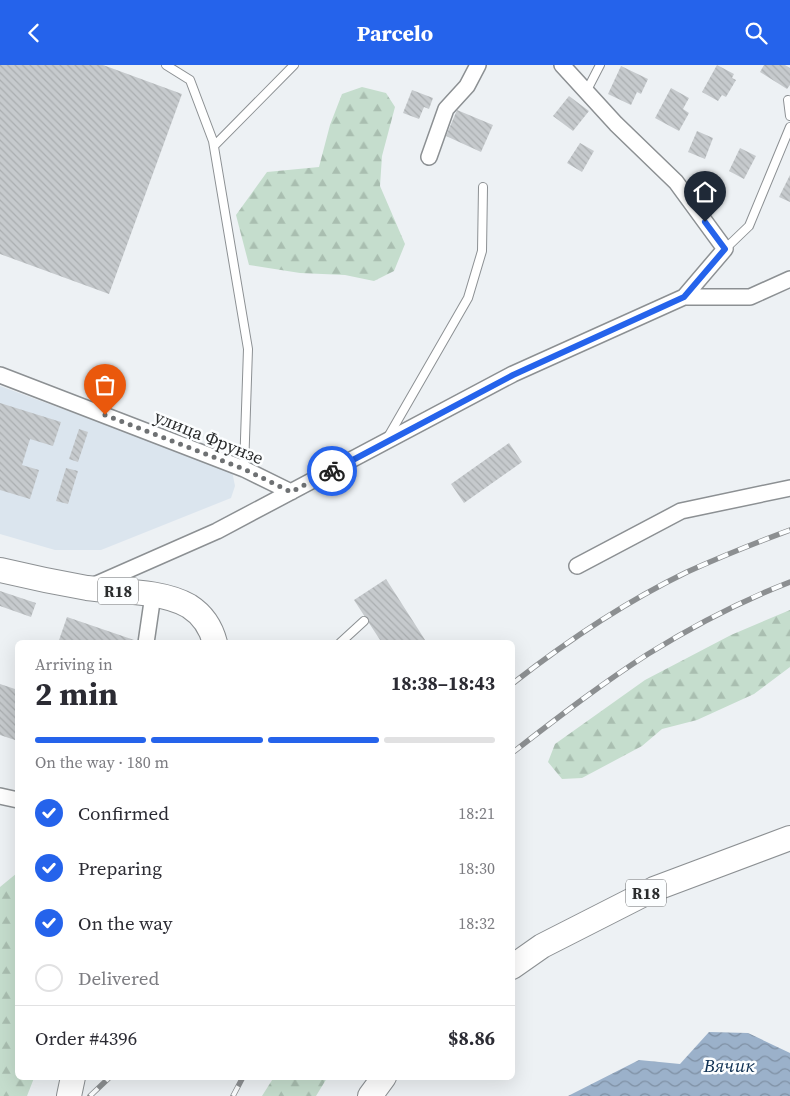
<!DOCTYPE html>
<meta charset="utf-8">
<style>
:root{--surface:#fff;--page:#f2f2f3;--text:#2b2b33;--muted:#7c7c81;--line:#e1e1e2;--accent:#2563eb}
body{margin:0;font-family:"Source Serif 4",serif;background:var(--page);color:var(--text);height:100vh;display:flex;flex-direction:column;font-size:19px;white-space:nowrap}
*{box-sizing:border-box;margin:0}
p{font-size:16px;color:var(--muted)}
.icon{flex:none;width:28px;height:28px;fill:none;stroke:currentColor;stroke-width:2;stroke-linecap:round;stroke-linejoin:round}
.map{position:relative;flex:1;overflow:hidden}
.drawer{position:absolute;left:15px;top:575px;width:500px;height:440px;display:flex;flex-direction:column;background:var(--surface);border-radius:8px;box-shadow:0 5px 20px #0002}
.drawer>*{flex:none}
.pin{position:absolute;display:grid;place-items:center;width:42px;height:42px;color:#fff;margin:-51px -21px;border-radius:50% 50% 50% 0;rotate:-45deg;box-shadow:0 0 5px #0007}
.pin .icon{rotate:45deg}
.courier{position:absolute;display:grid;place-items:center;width:50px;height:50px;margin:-25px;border:4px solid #2563eb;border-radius:50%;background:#fff;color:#222;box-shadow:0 1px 6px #0007}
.summary em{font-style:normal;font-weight:700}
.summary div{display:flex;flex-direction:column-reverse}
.summary{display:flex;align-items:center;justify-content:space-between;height:85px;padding:0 20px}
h1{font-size:32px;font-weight:700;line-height:38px}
.bar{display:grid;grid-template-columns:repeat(4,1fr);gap:8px 5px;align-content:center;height:60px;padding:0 20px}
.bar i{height:6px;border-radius:4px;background:var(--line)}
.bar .selected{background:var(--accent)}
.bar p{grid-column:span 4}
.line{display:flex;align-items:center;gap:12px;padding:0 20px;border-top:1px solid var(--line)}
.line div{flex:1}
ol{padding:0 20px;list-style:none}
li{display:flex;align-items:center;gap:15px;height:55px}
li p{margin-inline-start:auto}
li .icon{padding:5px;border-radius:50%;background:var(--accent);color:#fff;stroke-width:4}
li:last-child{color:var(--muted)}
li i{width:28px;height:28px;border:2px solid var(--line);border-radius:50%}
header{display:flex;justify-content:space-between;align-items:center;height:65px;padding:0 20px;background:var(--accent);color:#fff;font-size:22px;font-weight:700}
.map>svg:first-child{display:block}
.built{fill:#dbe5ee}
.forest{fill:url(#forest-firs)}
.water{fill:url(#water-waves)}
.building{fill:url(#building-back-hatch)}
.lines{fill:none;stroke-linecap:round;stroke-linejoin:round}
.lane-casing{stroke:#8c9093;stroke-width:10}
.street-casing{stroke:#8c9093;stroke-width:18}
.primary-casing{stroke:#8c9093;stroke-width:26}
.lane{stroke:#fff;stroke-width:8}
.street{stroke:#fff;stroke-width:15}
.primary{stroke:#fff;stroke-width:24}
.rail-casing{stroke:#8c8f91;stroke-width:5.5}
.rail{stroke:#fcfeff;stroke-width:4;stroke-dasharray:11;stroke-linecap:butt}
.done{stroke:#6e7173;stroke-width:5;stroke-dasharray:0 9}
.route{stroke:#2563eb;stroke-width:6}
.labels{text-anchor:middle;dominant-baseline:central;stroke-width:5;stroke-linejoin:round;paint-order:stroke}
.shield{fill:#fcfeff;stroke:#696b6c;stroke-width:1}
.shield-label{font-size:16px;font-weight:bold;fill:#2a2c2d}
.street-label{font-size:18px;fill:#2a2c2d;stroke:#fcfeff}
.water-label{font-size:19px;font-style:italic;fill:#0d2f52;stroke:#fcfeff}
</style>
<header><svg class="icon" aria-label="back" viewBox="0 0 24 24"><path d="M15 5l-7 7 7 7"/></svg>Parcelo<svg class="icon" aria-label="search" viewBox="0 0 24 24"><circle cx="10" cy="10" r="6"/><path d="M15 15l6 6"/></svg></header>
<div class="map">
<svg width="790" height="1031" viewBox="0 0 790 1031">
<defs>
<pattern id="forest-firs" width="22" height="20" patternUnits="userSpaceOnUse" patternTransform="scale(1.25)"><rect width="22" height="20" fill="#c5ddcd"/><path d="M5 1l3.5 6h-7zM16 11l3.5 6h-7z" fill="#a9beb0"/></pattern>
<pattern id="water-waves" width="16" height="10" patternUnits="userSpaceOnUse" patternTransform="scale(1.25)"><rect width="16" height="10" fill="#9bb1ca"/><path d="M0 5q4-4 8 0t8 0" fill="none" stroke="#7f90a4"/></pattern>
<pattern id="building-back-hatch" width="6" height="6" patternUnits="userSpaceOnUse" patternTransform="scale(1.25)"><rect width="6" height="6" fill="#c6cacd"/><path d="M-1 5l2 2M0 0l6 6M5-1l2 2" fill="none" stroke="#aaaeb0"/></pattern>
</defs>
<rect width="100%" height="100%" fill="#edf1f4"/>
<path class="built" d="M0 321 232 406 235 421 231 433 101 485H55L0 469Z"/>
<path class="forest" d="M362 22 386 28 395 42 382 91 380 121 405 179 394 206 374 216 345 210 300 208 249 200 236 150 267 107 319 102 330 60 342 29Z
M790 545V602L754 629 697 655 662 664 642 681 582 713 562 714 548 697 555 679 645 615 731 570Z
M17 808 18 1012 34 1013 27 1031H0V822Z
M274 1012H327V1013L316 1031H262Z"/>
<path class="water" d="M709 967 748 968 790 988V1031H568L639 995 680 999Z"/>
<path class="building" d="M0 0H103L182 29 109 229 0 189Z
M717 0 734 9 732 13 736 15 726 32 722 30 718 36 702 27Z
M764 0H785L790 3V20L787 24 760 7Z
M621 1 648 14 641 29 637 27 631 40 608 29Z
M671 23 689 33 683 44 689 48 679 66 655 53Z
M412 25 433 33 429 44 424 42 419 54 403 48Z
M569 31 589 46 573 66 553 51Z
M457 45 493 60 481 87 446 71Z
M697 66 713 73 705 94 688 87Z
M580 78 594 86 582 107 567 98Z
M740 83 756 91 744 114 729 106Z
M790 110V137L779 132Z
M0 338 61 357 53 381 30 374 22 400 39 405 30 434 0 425Z
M79 364 88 367 78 397 69 394Z
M509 378 522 397 464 438 451 419Z
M66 403 78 406 68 439 56 436Z
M386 514 427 578H382L354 535Z
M0 526 36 538 31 552 0 541Z
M67 552 137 576V578H58Z
M0 619 18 625V676L0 670Z"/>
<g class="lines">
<g class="lane-casing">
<path id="lane" d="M166 0 190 15 213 76 248 284 244 404
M586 27 600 0
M788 35 790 51
M214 81 294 0
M725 184 749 161 790 62
M388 372 468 233 482 186 483 122
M340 578 364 556"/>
</g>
<g class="street-casing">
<path id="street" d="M562 0 616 59 676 117 725 184 684 232
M429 92 446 44 467 21 478 0
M0 310 244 404 291 427
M577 501 681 446 790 423
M92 521 217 466 513 309 684 232H750L790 214
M146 578 153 530
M0 731 18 735"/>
</g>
<g class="primary-casing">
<path id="primary" d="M0 505C29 512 58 518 87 523 118 527 161 525 189 541 203 550 211 562 215 578
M512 902 542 881 654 824 790 773
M69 1031 73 1012
M370 1031 384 1012"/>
</g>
<use href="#lane" class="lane"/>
<use href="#street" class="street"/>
<use href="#primary" class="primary"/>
<g class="rail-casing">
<path id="rail" d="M512 619C567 576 625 537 687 507 720 492 755 478 790 465
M512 688C556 654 601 619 648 589 693 561 741 536 790 517
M90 1031 110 1012
M233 1031 243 1012"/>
</g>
<use href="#rail" class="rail"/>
</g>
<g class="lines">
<path class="done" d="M105 350 244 404 291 427 332 406"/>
<path class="route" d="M332 406 513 310 684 232 725 184 705 157"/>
</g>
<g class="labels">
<g class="shield">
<rect x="98" y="512.5" width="40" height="27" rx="4"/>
<rect x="626" y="814.5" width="40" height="27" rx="4"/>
</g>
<g class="shield-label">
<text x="118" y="526">R18</text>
<text x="646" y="828">R18</text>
</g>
<g class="street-label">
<text transform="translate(209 372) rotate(22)">улица Фрунзе</text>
</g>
<g class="water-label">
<text x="729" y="1000">Вячик</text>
</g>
</g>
</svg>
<div class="pin" style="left:105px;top:350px;background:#ea580c"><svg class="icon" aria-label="bag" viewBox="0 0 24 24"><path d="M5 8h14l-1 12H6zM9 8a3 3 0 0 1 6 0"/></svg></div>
<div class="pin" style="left:705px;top:157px;background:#1f2937"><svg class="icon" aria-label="home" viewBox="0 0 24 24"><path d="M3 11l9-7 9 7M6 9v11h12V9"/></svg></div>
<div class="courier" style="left:332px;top:406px"><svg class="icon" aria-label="bike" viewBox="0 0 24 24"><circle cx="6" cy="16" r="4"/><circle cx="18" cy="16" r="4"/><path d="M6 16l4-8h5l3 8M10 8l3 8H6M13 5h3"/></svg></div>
<section class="drawer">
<div class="summary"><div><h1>2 min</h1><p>Arriving in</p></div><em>18:38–18:43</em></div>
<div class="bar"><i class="selected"></i><i class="selected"></i><i class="selected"></i><i></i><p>On the way · 180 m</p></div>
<ol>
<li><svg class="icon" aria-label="check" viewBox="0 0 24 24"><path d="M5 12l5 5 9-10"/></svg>Confirmed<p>18:21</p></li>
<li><svg class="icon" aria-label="check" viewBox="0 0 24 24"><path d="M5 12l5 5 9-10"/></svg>Preparing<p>18:30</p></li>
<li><svg class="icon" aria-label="check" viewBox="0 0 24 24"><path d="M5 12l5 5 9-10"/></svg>On the way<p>18:32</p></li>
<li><i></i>Delivered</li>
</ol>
<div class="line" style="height:65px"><div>Order #4396</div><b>$8.86</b></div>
</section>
</div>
